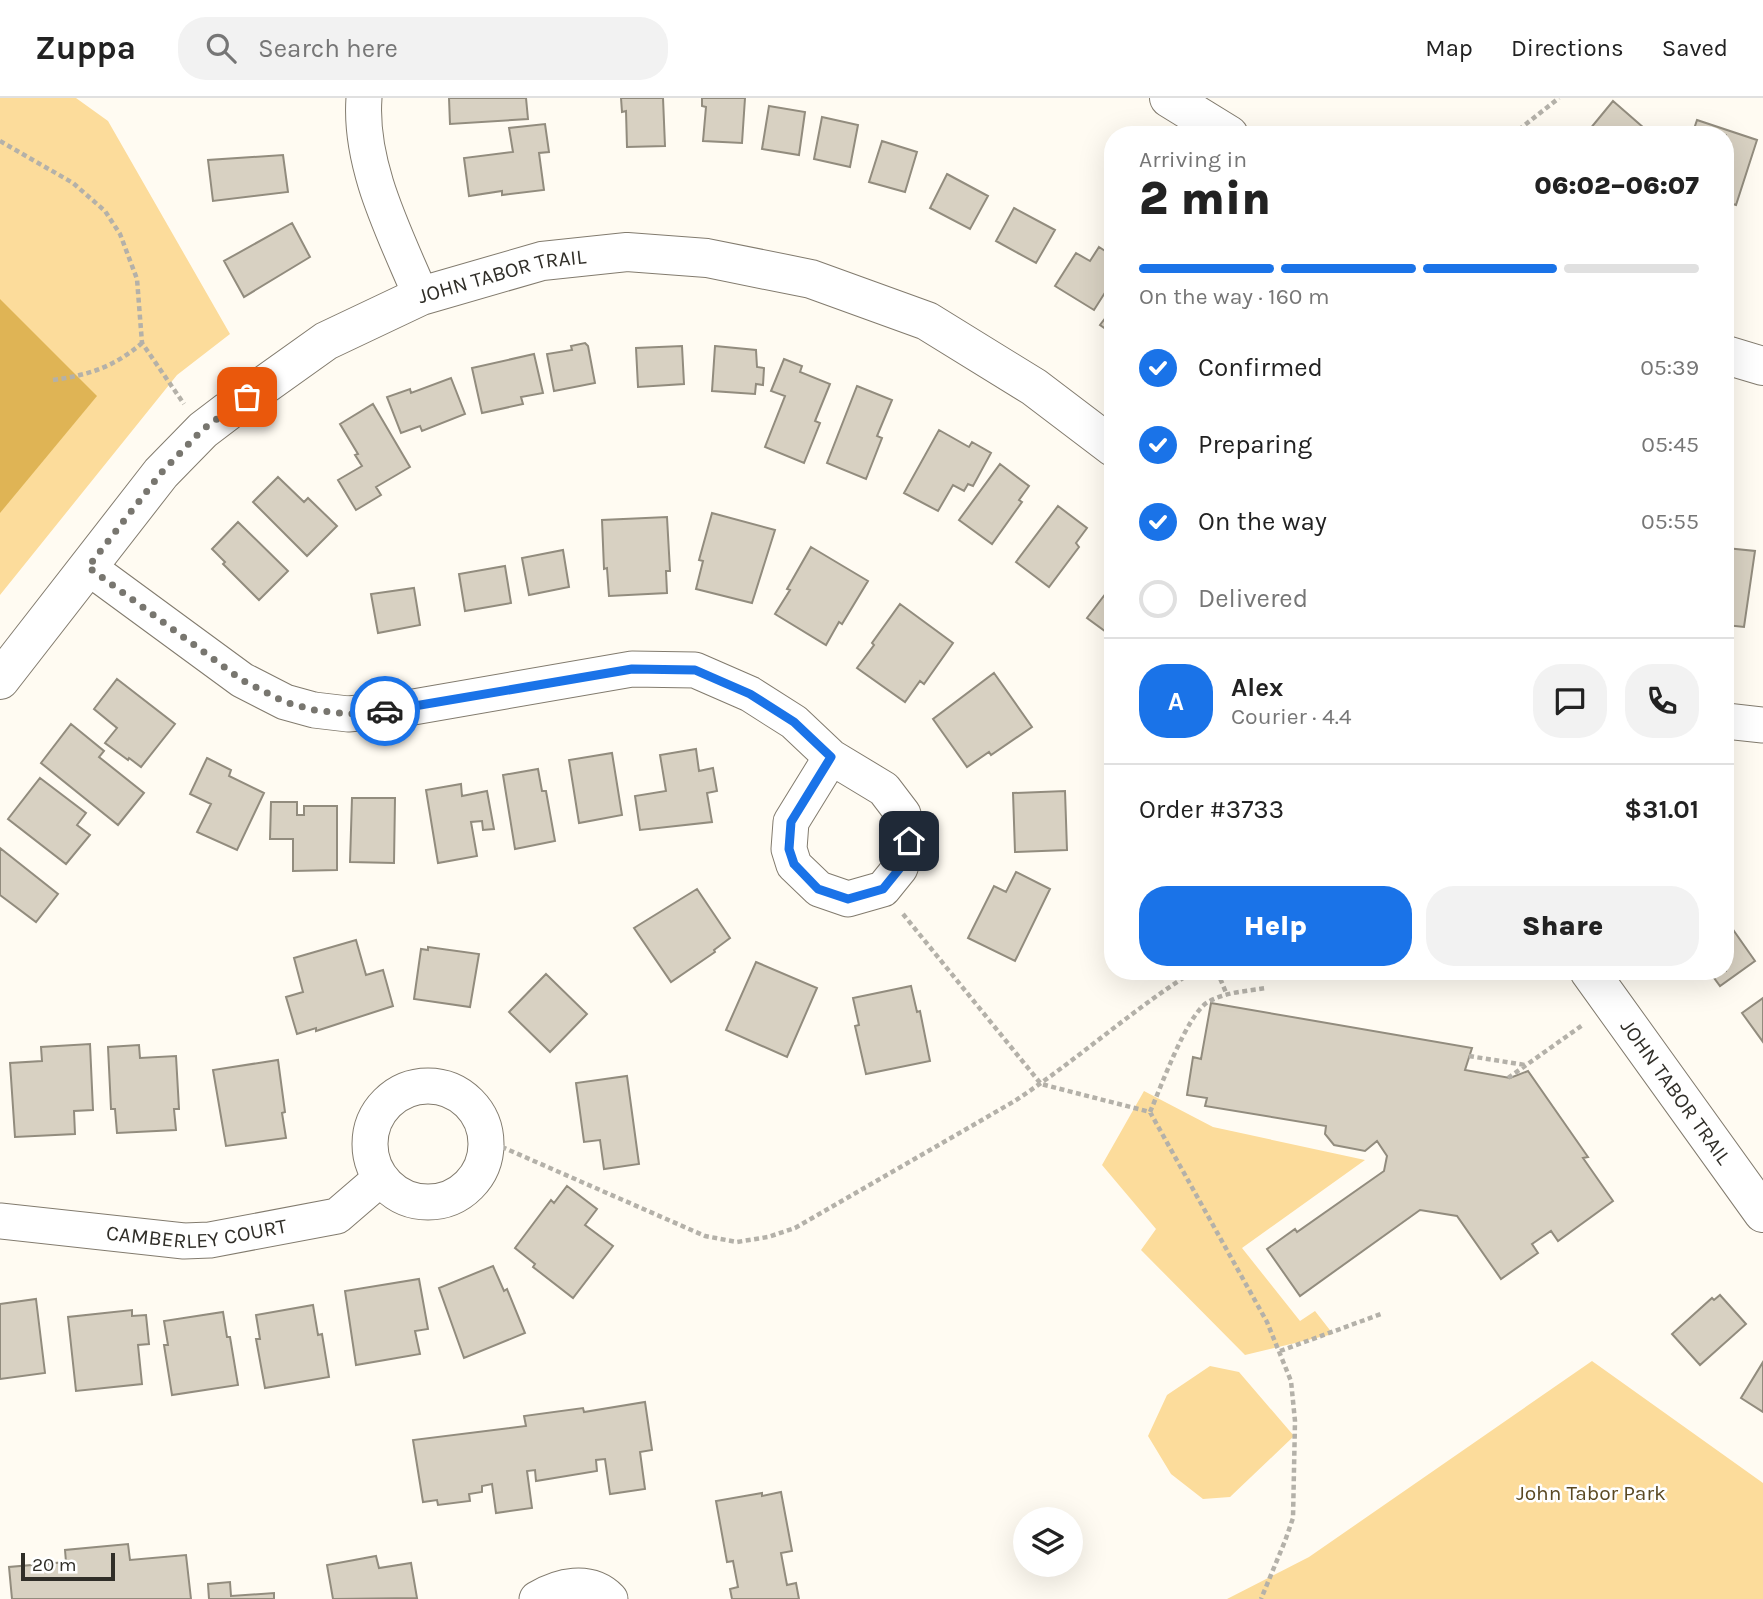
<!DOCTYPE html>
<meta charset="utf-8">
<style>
:root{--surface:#fff;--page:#f2f2f2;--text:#222;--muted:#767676;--line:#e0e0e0;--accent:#1a73e8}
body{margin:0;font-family:Karla,sans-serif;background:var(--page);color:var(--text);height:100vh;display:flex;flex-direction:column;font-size:26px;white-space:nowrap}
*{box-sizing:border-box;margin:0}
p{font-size:23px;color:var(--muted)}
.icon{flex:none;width:38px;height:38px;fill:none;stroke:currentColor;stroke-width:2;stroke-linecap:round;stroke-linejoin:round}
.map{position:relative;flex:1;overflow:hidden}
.details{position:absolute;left:1104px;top:28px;width:630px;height:854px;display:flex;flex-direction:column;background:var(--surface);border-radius:28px;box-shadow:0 7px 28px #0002}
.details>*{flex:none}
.controls{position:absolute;left:1013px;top:1409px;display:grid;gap:14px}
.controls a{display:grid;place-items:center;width:70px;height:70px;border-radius:50%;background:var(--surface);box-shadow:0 7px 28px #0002;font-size:35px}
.scale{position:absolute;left:21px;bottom:18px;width:94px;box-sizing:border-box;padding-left:7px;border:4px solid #302e28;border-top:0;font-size:19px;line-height:24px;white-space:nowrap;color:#302e28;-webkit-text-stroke:5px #fff;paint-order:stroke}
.pin{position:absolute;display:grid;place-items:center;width:60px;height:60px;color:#fff;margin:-30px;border-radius:14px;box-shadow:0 4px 10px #0006}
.courier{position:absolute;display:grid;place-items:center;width:70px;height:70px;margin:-35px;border:5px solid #1a73e8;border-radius:50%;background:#fff;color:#222;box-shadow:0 2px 9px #0007}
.summary em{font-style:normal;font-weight:800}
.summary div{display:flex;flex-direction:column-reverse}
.summary{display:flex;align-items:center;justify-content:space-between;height:119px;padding:0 35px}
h1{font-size:46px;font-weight:800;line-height:52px}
.bar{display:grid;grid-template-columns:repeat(4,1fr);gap:10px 7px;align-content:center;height:84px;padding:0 35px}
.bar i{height:9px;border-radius:5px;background:var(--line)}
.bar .on{background:var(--accent)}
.bar p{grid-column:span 4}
.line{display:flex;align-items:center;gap:18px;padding:0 35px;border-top:2px solid var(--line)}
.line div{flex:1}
.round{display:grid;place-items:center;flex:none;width:74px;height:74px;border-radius:28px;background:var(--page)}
ol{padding:0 35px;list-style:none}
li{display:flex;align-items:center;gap:21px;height:77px}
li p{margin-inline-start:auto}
li .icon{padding:7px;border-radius:50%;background:var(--accent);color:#fff;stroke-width:4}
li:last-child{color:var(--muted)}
li i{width:38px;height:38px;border:4px solid var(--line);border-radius:50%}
.action{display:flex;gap:14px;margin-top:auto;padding:14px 35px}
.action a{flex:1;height:80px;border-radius:28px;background:var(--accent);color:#fff;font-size:28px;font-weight:800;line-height:80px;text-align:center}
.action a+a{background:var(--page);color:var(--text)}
header{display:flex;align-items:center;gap:42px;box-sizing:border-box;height:98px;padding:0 35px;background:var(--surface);border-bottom:2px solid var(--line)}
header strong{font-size:33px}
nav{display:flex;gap:38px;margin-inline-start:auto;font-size:24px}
.search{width:490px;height:63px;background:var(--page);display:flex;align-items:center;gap:18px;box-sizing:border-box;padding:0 24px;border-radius:28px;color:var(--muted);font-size:26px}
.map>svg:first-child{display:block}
.green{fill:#fcdc9b}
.forest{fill:#dfb455}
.building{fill:#d8d1c2;stroke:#928c7e;stroke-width:2}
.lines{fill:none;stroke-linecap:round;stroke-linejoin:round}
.minor-casing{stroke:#827b6e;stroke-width:37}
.tertiary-casing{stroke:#827b6e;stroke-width:40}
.path{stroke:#b4b1a9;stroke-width:4.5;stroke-dasharray:5 3.5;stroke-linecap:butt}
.minor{stroke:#fff;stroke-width:35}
.tertiary{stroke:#fff;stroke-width:38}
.done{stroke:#78766f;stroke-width:7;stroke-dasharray:0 12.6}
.route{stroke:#1a73e8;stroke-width:9}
.labels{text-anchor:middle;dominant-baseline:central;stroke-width:5;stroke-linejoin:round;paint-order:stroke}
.street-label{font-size:21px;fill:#302e28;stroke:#fff}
.park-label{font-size:21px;fill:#5b4922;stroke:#fff}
</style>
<header>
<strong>Zuppa</strong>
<div class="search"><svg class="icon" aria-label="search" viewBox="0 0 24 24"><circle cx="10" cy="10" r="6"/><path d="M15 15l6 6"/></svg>Search here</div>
<nav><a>Map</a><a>Directions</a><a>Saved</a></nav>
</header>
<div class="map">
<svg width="1763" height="1501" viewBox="0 0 1763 1501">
<rect width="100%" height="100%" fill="#fffbf2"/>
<path class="green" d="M0 0H76L108 23 230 236 177 277 0 497Z
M1144 993 1213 1029 1365 1062 1242 1150 1300 1223 1315 1213 1333 1236 1245 1257 1141 1152 1156 1131 1102 1067Z
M1592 1263 1763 1385V1501H1227L1309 1459Z
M1210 1268 1239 1274 1294 1338 1230 1399 1203 1401 1171 1376 1148 1338 1167 1297Z"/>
<path class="forest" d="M0 201 97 298 0 415Z"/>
<path class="building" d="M449 0H526L528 21 450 26Z
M621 0H663L665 48 627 49 626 13 622 14Z
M702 0H745L742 45 703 43 706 9 702 8Z
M1613 3 1652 37H1585Z
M769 8 805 14 799 57 762 51Z
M822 19 858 27 850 69 814 61Z
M1697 22 1757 42 1736 107 1726 104V37H1692Z
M545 26 549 54 539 55 544 92 502 97V93L469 98 464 60 513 54 509 30Z
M882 43 917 54 905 94 869 84Z
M283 57 288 94 213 103 208 62Z
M947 76 988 98 970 131 930 110Z
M1014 110 1055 132 1036 165 996 143Z
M292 125 310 159 244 199 224 163Z
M1099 149 1113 158V182L1094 212 1055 188 1076 155 1090 163Z
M1113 210V236L1100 227Z
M585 245 588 248 595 285 554 293 547 256 572 252 571 248Z
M682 248 684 286 638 289 636 250Z
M715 248 756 252 757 269 764 270 763 287 756 286 755 296 712 293Z
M534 256 543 295 521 299 523 306 482 315 472 270Z
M784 261 802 268 800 274 830 286 815 323 820 325 804 365 765 349 785 298 771 293Z
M451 280 465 316 422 333 420 328 401 335 387 299 410 291 411 295Z
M857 288 892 302 877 338 882 340 866 381 827 365Z
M373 306 410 369 376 389 381 397 356 412 338 382 362 368 355 357 358 356 340 326Z
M939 332 969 349 972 344 991 355 973 388 968 386 964 393 953 387 938 413 904 395Z
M1000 366 1029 388 1019 402 1022 404 992 446 959 422Z
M278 379 304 404 308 400 337 428 307 458 253 404Z
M1058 408 1087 430 1076 445 1079 449 1049 489 1016 464Z
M712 415 775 432 752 505 696 491 703 463 699 462Z
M667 419 670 473H666L667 495 609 498 607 470 604 471 602 422Z
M238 424 288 473 259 502 223 466 225 464 212 451Z
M811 449 868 483 842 526 839 524 826 547 775 516 790 492 787 491Z
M1726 450 1755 453 1744 529 1726 527Z
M563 452 569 489 529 497 522 460Z
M505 468 511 505 465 513 459 476Z
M1113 486V539L1087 520Z
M414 490 420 527 378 535 371 496Z
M900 506 953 545 924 586 920 583 905 604 857 570 874 547 872 545Z
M994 575 1032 629 991 657 989 654 967 669 933 621Z
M117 581 175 626 141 669 129 660 128 662 105 645 117 630 94 611Z
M71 626 104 653 99 659 144 695 118 727 41 665Z
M696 651 699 673 713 670 717 693 707 695 712 724 640 732 635 698 666 693 660 657Z
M612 655 622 717 579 725 569 662Z
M207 660 231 672 229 678 264 695 237 752 197 734 211 706 190 696Z
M538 671 542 693H546L555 743 515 751 503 677Z
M40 680 86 715 77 727 90 737 66 766 8 721Z
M461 686 462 698 487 693 494 731 483 732 482 723 471 724 477 758 438 765 426 692Z
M1065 693 1067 752 1015 754 1013 695Z
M352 700H395L394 765 350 764Z
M271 704H297V717H304V708H337V772L293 773V741H270Z
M0 750 58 796 36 824 0 797Z
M1016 774 1050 791 1015 863 968 840 994 788 1006 794Z
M697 791 730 840 714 852 715 854 671 884 634 830Z
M1734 833 1755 863 1720 888 1709 873H1726V839Z
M356 842 366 877 383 872 393 908 316 933V930L297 936 286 899 303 894 294 860Z
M428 849 479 856 470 909 414 901 421 851 428 852Z
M756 864 817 890 787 959 726 932Z
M546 876 587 916 550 954 509 914Z
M911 888 917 914 920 913 930 963 866 976 855 928 859 927 853 900Z
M1763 900V944L1742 915Z
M1211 905 1472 950 1465 972 1510 980 1528 973 1588 1059 1583 1060 1613 1103 1558 1143 1551 1133 1532 1146 1538 1155 1501 1181 1457 1118 1420 1112 1300 1198 1267 1151 1295 1131 1297 1134 1384 1073 1387 1058 1377 1043 1365 1053 1334 1047 1325 1036 1326 1028 1205 1008 1207 1000 1187 997 1193 959 1201 961Z
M90 946 93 1012 74 1013 75 1036 15 1039 10 965 42 963 41 949Z
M139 947 140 960 176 958 179 1011H174L176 1032 117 1035 115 1011H111L108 949Z
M278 962 285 1014 282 1015 286 1040 226 1048 213 972Z
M627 978 639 1066 604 1071 600 1042 584 1044 576 985Z
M567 1088 597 1111 585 1127 613 1148 573 1200 533 1169 535 1166 515 1150 551 1102 554 1105Z
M493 1168 504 1193 507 1191 525 1235 464 1260 439 1190Z
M419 1181 428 1231 415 1233 420 1256 356 1267 345 1193Z
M1720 1197 1746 1226 1700 1267 1672 1236 1712 1200 1714 1202Z
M36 1201 45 1275 0 1281V1206Z
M313 1207 318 1237 322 1236 329 1279 265 1290 256 1241H260L256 1217Z
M132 1212V1218L146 1217 149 1246 138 1247 142 1286 76 1293 68 1219Z
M223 1214 227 1239H230L238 1287 172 1297 164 1247H168L164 1223Z
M1763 1264V1314L1741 1300Z
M645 1304 652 1352 640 1354 645 1391 610 1396 605 1361 596 1362 597 1373 536 1383 535 1372 527 1373 532 1410 496 1415 492 1386 482 1388V1394L469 1396 470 1403 438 1407 437 1402 423 1404 413 1342 526 1328 524 1318 583 1310 584 1314Z
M781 1394 792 1453 781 1455 787 1487 796 1485 799 1501H732L730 1491 738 1489 733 1463 727 1464 716 1403 762 1395V1398Z
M128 1446 130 1462 186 1457 191 1501H12L9 1469 66 1464 65 1452Z
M376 1458 379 1470 411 1465 417 1500 333 1501 327 1467Z
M230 1484 231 1498 274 1495V1501H209L208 1486Z"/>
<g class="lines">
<g class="minor-casing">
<g id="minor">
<path d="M364 0C359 68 395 136 421 198"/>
<path d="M88 469 242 582 285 604 314 612 348 616 402 611 632 571 695 572 750 596 794 624 831 659 884 691 903 716 909 743 900 770 883 791 848 801 819 791 794 767 789 751 791 724 831 659"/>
<path d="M1726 623 1763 627"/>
<circle cx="428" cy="1046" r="58"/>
<path id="s1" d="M0 1123 184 1143 210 1142 337 1118 380 1081"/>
<path d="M537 1501C559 1488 589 1480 610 1501"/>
</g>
</g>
<g class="tertiary-casing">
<g id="tertiary">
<path d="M1169 0 1229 37"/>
<path d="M1726 257 1763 268"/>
<path id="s2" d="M0 582 161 375 203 332 228 313 326 243 421 198 542 163 627 154 707 160 811 181 927 223 1034 289 1113 349"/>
<path id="s3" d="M1589 873 1763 1115"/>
</g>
</g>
<path class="path" d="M1512 37 1559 0
M0 43 73 85 105 113 120 136 137 181 142 245 184 306
M53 282C89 277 114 269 142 245
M903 816 1041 986 1150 1014 1267 1224 1291 1283 1295 1323 1293 1420 1285 1443 1261 1501
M1217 873 1227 897
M1469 958 1525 967
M1508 980 1584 926
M1150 1014C1161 989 1187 916 1208 904 1225 894 1248 893 1266 890
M486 1042 705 1138 737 1144 768 1139 795 1130 1013 1004C1075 964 1130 913 1194 873
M1280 1253 1381 1216"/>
<use href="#minor" class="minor"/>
<use href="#tertiary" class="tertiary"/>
</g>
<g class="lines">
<path class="done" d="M247 299 202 332 161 375 88 469 242 582 285 604 314 612 348 616 385 613"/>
<path class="route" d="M385 613 632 571 695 572 750 596 794 624 831 659 791 724 789 751 794 766 818 791 848 801 883 791 900 770 909 743"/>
</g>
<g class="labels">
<g class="street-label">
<text stroke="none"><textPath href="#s2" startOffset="663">JOHN TABOR TRAIL</textPath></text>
<text stroke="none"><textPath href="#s3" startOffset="149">JOHN TABOR TRAIL</textPath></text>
<text stroke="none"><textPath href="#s1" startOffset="198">CAMBERLEY COURT</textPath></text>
</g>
<g class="park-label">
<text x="1591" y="1395">John Tabor Park</text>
</g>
</g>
</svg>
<div class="controls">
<a><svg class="icon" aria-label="layers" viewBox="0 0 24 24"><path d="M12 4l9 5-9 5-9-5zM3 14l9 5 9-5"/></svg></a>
</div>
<div class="scale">20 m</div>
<div class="pin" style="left:247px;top:299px;background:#ea580c"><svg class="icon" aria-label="bag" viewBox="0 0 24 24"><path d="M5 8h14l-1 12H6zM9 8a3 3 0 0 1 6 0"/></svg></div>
<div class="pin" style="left:909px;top:743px;background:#1f2937"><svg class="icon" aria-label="home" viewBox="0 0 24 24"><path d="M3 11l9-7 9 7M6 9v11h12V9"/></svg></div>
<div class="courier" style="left:385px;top:613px"><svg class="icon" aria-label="car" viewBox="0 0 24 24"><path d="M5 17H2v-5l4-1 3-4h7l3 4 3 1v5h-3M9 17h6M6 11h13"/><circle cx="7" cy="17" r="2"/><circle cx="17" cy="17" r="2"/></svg></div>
<section class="details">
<div class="summary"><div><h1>2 min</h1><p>Arriving in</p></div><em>06:02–06:07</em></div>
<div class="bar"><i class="on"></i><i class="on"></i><i class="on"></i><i></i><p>On the way · 160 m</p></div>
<ol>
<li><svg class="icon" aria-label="check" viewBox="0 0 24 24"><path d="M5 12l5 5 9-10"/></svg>Confirmed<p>05:39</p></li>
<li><svg class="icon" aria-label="check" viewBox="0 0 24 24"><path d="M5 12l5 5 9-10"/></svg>Preparing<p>05:45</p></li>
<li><svg class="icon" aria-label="check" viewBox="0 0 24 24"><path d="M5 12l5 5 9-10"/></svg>On the way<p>05:55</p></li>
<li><i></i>Delivered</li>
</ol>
<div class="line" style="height:126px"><b class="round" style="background:var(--accent);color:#fff">A</b><div><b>Alex</b><p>Courier · 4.4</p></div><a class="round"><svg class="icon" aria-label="chat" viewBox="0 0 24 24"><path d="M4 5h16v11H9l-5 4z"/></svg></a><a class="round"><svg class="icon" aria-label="phone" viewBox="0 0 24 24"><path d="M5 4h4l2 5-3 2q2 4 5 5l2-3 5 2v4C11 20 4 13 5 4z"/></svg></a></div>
<div class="line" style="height:91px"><div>Order #3733</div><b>$31.01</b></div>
<div class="action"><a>Help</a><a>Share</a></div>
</section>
</div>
